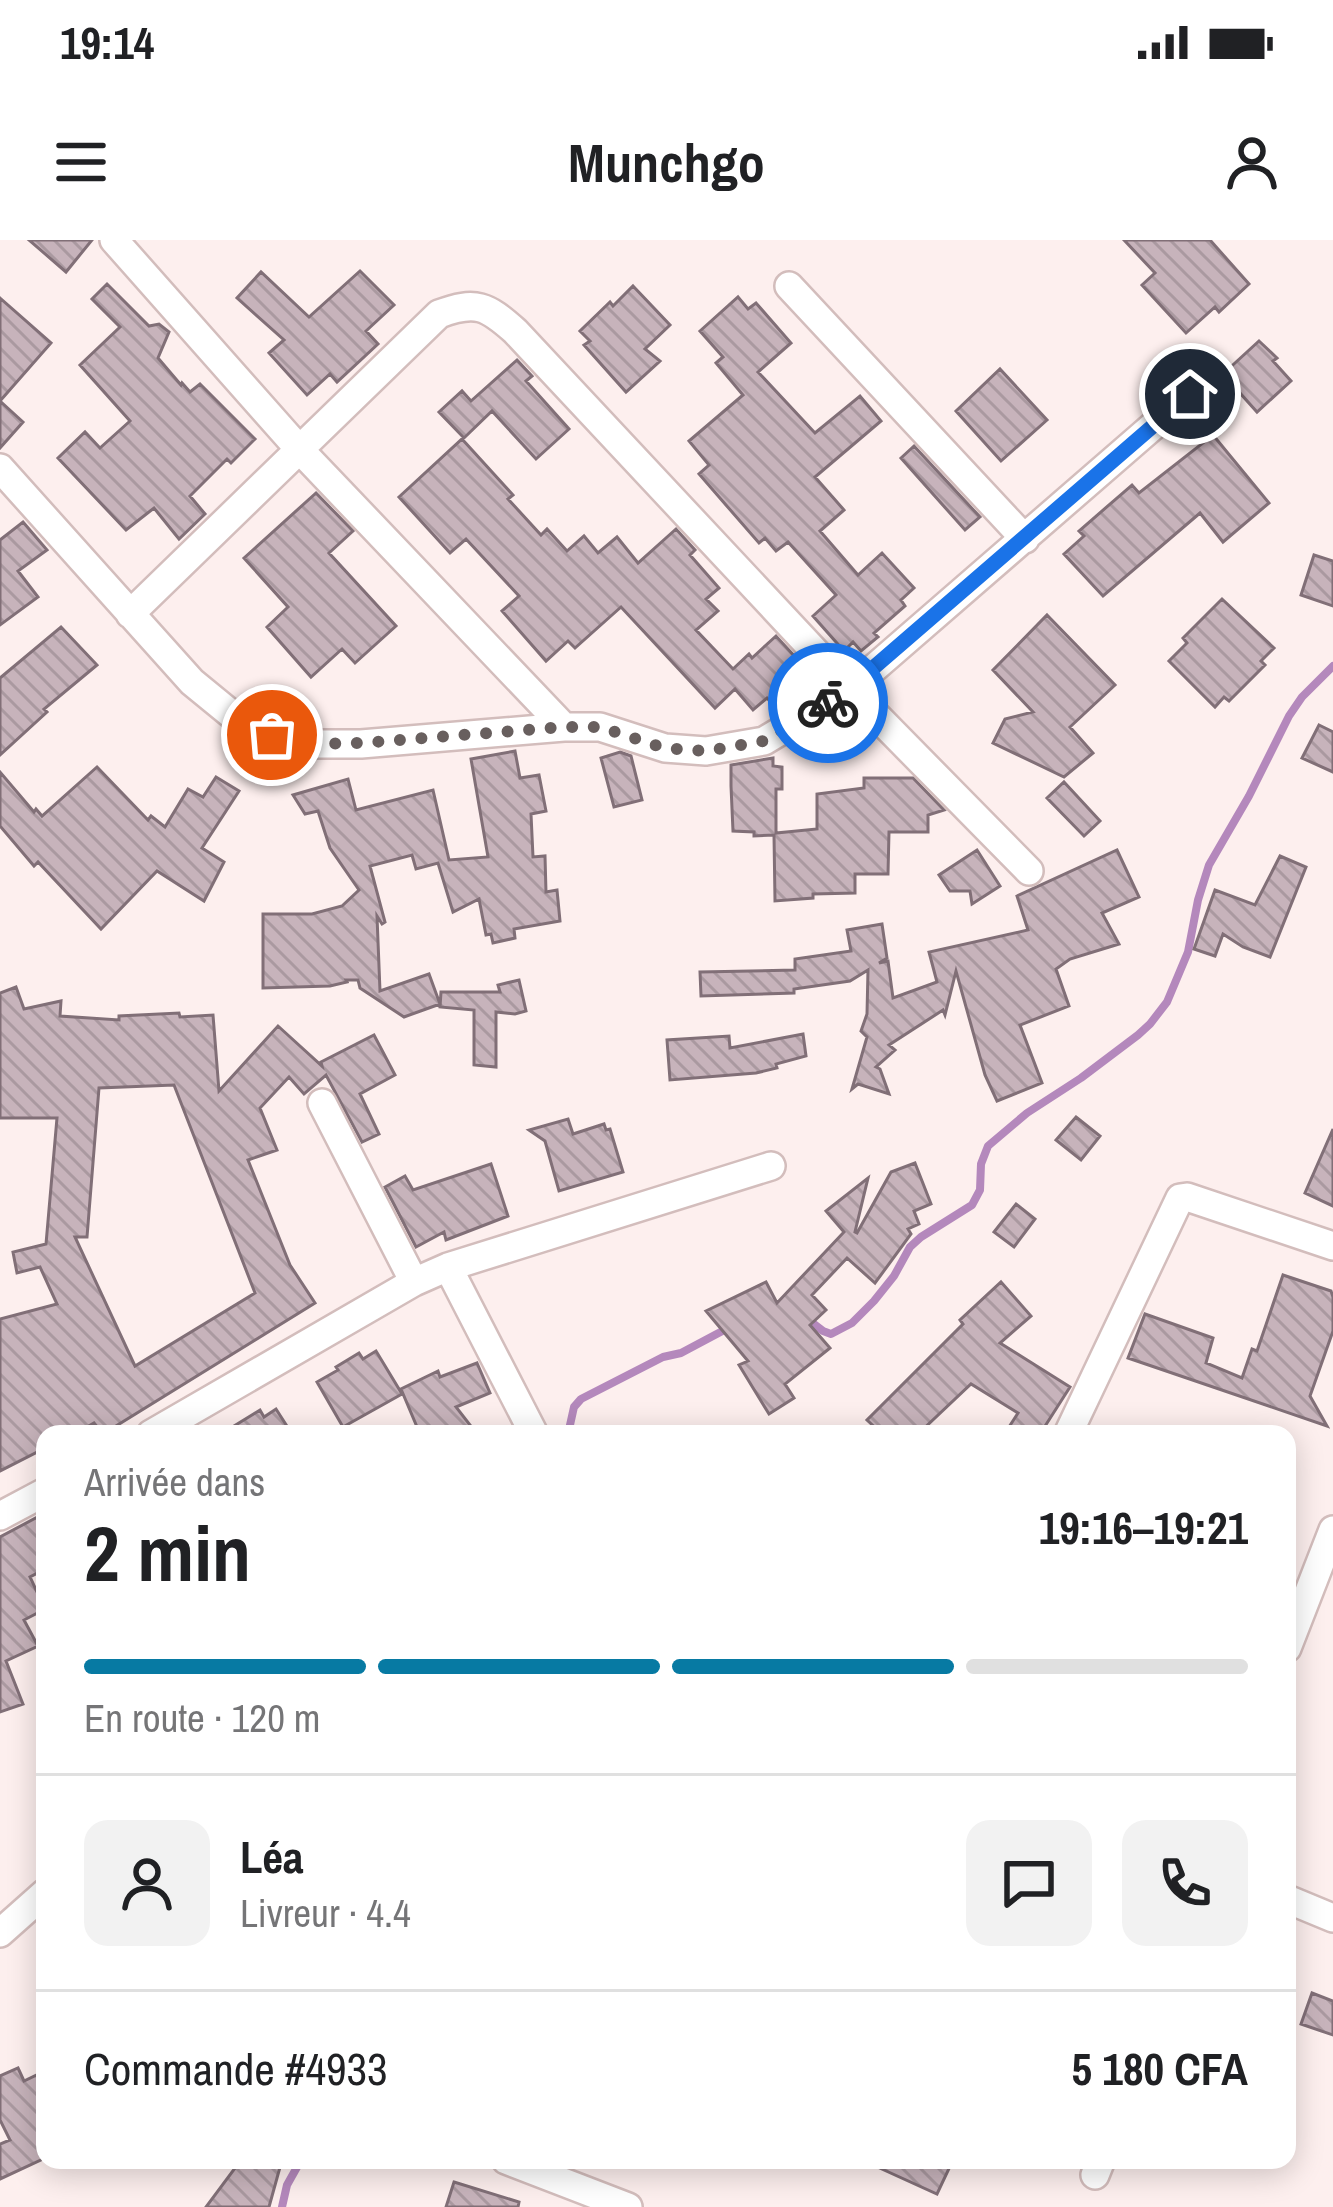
<!DOCTYPE html>
<html lang="fr">
<meta charset="utf-8">
<style>
:root{--surface:#fff;--page:#f2f2f2;--text:#202124;--muted:#757577;--line:#e0e0e0;--accent:#077aa3}
body{margin:0;font-family:"Archivo Narrow",sans-serif;background:var(--page);color:var(--text);height:100vh;display:flex;flex-direction:column;font-size:45px;white-space:nowrap}
*{box-sizing:border-box;margin:0}
p{font-size:39px;color:var(--muted)}
.icon{flex:none;width:66px;height:66px;fill:none;stroke:currentColor;stroke-width:2;stroke-linecap:round;stroke-linejoin:round}
.map{position:relative;flex:1;overflow:hidden}
.details{position:absolute;left:36px;top:1185px;width:1260px;height:744px;display:flex;flex-direction:column;background:var(--surface);border-radius:24px;box-shadow:0 6px 30px #0003}
.details>*{flex:none}
.pin{position:absolute;display:grid;place-items:center;width:102px;height:102px;color:#fff;margin:-51px;border:6px solid #fff;border-radius:50%;box-shadow:0 3px 12px #0007}
.courier{position:absolute;display:grid;place-items:center;width:120px;height:120px;margin:-60px;border:9px solid #1a73e8;border-radius:50%;background:#fff;color:#222;box-shadow:0 3px 15px #0007}
.overview em{font-style:normal;font-weight:700}
.overview div{display:flex;flex-direction:column-reverse}
.overview{display:flex;align-items:center;justify-content:space-between;height:204px;padding:0 48px}
h1{font-size:78px;font-weight:700;line-height:90px}
.bar{display:grid;grid-template-columns:repeat(4,1fr);gap:18px 12px;align-content:center;height:144px;padding:0 48px}
.bar i{height:15px;border-radius:9px;background:var(--line)}
.bar .selected{background:var(--accent)}
.bar p{grid-column:span 4}
.line{display:flex;align-items:center;gap:30px;padding:0 48px;border-top:3px solid var(--line)}
.line div{flex:1}
.round{display:grid;place-items:center;flex:none;width:126px;height:126px;border-radius:24px;background:var(--page)}
.status{display:flex;justify-content:space-between;align-items:center;height:84px;padding:0 60px;background:var(--surface);direction:ltr}
.status svg{height:33px;fill:currentColor}
header{display:flex;justify-content:space-between;align-items:center;height:156px;padding:0 48px;background:var(--surface);font-size:54px;font-weight:700}
.map>svg:first-child{display:block}
.lines{fill:none;stroke-linecap:round;stroke-linejoin:round}
.stream{stroke:#b488bc;stroke-width:8}
.building{fill:url(#building-back-hatch);stroke:#816f77;stroke-width:3;fill-rule:evenodd}
.minor-casing{stroke:#d3bdbc;stroke-width:32}
.minor{stroke:#fff;stroke-width:27}
.done{stroke:#685f5e;stroke-width:12;stroke-dasharray:0 21.6}
.route{stroke:#1a73e8;stroke-width:15}
</style>
<div class="status"><b>19:14</b><svg viewBox="0 0 49 12"><path d="M0 12V9h3v3zM5 12V6h3v6zM10 12V3h3v9zM15 12V0h3v12zM26 1h20v11H26zM47 4h2v5h-2z"/></svg></div>
<header><svg class="icon" aria-label="menu" viewBox="0 0 24 24"><path d="M4 6h16M4 12h16M4 18h16"/></svg>Munchgo<svg class="icon" aria-label="person" viewBox="0 0 24 24"><circle cx="12" cy="8" r="4"/><path d="M4 21q1-7 8-7t8 7"/></svg></header>
<div class="map">
<svg width="1333" height="1967" viewBox="0 0 1333 1967">
<defs>
<pattern id="building-back-hatch" width="6" height="6" patternUnits="userSpaceOnUse" patternTransform="scale(3)"><rect width="6" height="6" fill="#c7b3bb"/><path d="M-1 5l2 2M0 0l6 6M5-1l2 2" fill="none" stroke="#aa99a0"/></pattern>
</defs>
<rect width="100%" height="100%" fill="#fdefee"/>
<g class="lines">
<path class="stream" d="M806 1078 823 1091 831 1094 852 1083 874 1061 894 1036 910 1007 921 997 972 965 980 950 981 924 988 906 1027 873 1081 838 1138 795 1150 784 1167 762 1188 712 1198 660 1209 625 1249 556 1289 476 1302 457 1333 426
M112 1194 117 1192
M568 1194 574 1167 581 1159 663 1117 681 1113 728 1088
M282 1967 287 1945 301 1920"/>
</g>
<path class="building" d="M29 0H92L66 32Z
M1124 0H1210L1249 44 1219 72 1215 67 1186 93 1142 45 1155 33Z
M360 31 394 65 366 91 378 104 337 142 330 134 307 155 269 113 284 100 237 58 261 32 309 77Z
M107 44 149 86 159 84 169 92 158 118 181 145 182 143 190 152 200 144 255 199 231 223 227 219 190 256 205 274 179 299 154 268 126 290 58 218 85 192 100 208 130 181 80 125 120 87 92 59Z
M633 46 670 85 645 109 660 121 626 152 584 105 590 101 580 91 610 62 613 66Z
M738 57 748 69 756 63 791 103 758 132 815 193 860 156 881 181 815 237 844 270 820 291 858 335 882 313 914 348 901 360 905 366 874 393 878 397 861 411 853 402 844 411 813 376 836 355 788 302 776 311 765 298 759 303 699 234 709 225 689 201 743 155 716 123 723 117 700 91Z
M0 58 51 103 0 161 23 182 0 208Z
M1259 101 1277 118 1273 121 1291 141 1257 172 1223 134Z
M517 120 532 136 526 141 569 189 536 219 492 171 464 198 439 172 462 151 471 161Z
M1000 129 1047 180 1001 221 956 171Z
M1213 195 1269 263 1223 302 1200 273 1103 356 1064 314 1084 296 1079 291 1132 245 1139 253Z
M462 199 513 255 508 259 541 295 547 289 567 311 584 296 598 313 617 297 638 323 676 289 695 310 690 315 719 348 706 359 718 371 696 390 733 429 749 414 752 418 776 396 821 445 779 471 767 458 753 470 735 449 715 468 621 367 575 408 568 401 546 421 502 371 519 356 466 299 450 313 399 257Z
M914 206 980 277 965 290 901 218Z
M316 253 353 291 329 313 396 386 355 423 342 409 311 437 267 387 288 367 244 318Z
M23 282 47 310 18 331 38 357 0 385V300Z
M1314 315 1333 321V366L1301 355Z
M1222 359 1274 408 1261 421 1265 425 1229 461 1224 457 1215 467 1169 421 1187 403 1183 398Z
M1047 375 1115 445 1070 487 1093 513 1064 537 993 503 1005 479 1033 472 993 430Z
M61 387 97 425 44 469 47 472 0 515V438Z
M1319 485 1333 492V532L1302 518Z
M515 511 520 538 539 535 546 571 531 574 533 617 545 616 546 652 557 650 560 681 514 689 515 698 493 703 491 694 486 695 479 659 453 672 438 623 416 629 412 615 370 626 385 682 382 684 377 676 380 751 429 734 440 764 404 777 360 748 358 740H346L347 742 330 746 263 748V674H312L342 666 359 650 330 608 318 571 305 574 293 555 348 539 356 570 433 550 449 620 488 617 471 519Z
M620 512 631 516 642 560 614 567 601 518Z
M773 518V526L782 527V549H776V593L817 589V554L864 548V538H913L944 570 928 575V592H889L888 634H855V653L813 654V658L775 661 774 595 754 596V592L733 591 731 546V525Z
M97 527 148 580 151 576 165 587 188 549 203 557 216 537 239 551 202 608 224 622 204 661 157 631 101 689 38 622 34 626 0 586V532L34 572 36 569 42 576Z
M1064 542 1100 581 1084 596 1047 558Z
M977 610 1000 646 972 664 970 651H950L939 635Z
M1117 610 1139 657 1102 673 1119 704 1070 719 1056 729 1069 766 1020 785 1042 843 997 861 985 835 956 731 945 775 943 770 889 805 895 810 876 827 880 829 889 854 858 844 852 849 867 797 861 791 867 774 868 730 850 741 794 749V753L701 756 700 732 795 730V719L851 711 847 690 882 684 887 718 879 723 888 721 893 758 937 742 929 712 1028 690 1017 656Z
M1280 616 1306 627 1270 717 1243 707 1223 694 1215 716 1194 709 1215 650 1255 665Z
M519 740 526 771 515 774 496 772V827L474 825V770L440 767 441 752H500L498 745Z
M16 747 24 769 61 761 60 776 119 780V776L179 773 180 777 213 775 219 851 278 786 322 826 321 822 374 795 395 835 360 854 379 894 362 902 326 835 304 854 289 837 260 868 277 910 248 920 290 1025 315 1063 103 1194 94 1183 75 1194H45V1208L0 1231V1079L57 1064 40 1027 17 1033 13 1012 46 1004 57 878H0V753ZM174 845 255 1053 135 1126 75 997H87L99 848Z
M803 794 806 816 776 824 777 828 756 833 670 840 667 800 729 796 730 808Z
M1076 877 1100 896 1081 920 1056 900Z
M568 879 573 894 604 884 606 890 610 889 623 932 559 951 545 901 529 890Z
M1333 889V966L1305 953Z
M915 923 931 964 914 971 919 984 908 989 911 994 875 1043 847 1018 812 1055 826 1070 810 1085 830 1108 785 1144 794 1158 769 1174 739 1125 748 1121 706 1071 766 1042 777 1063 844 992 826 971 868 938 855 992 857 993 891 932Z
M491 924 508 976 446 1000 444 992 416 1007 385 947 405 936 413 950Z
M1016 964 1035 979 1014 1007 994 992Z
M1283 1035 1331 1051 1333 1057V1091L1310 1156 1327 1186 1128 1118 1145 1074 1213 1098 1206 1123 1242 1138 1252 1109 1257 1111Z
M1001 1042 1031 1076 1000 1103 1070 1147 1040 1194H1020L1009 1187 1018 1173 971 1144 918 1194H882L867 1180 963 1084 960 1080Z
M376 1111 402 1154 343 1187 317 1142 338 1130 336 1127 359 1113 363 1119Z
M477 1123 490 1153 456 1167 477 1194H420L401 1149 438 1131 440 1137Z
M276 1169 292 1194H221L260 1170 264 1177Z
M45 1273V1329L30 1337 45 1369 24 1380 38 1406 6 1421 23 1464 0 1472V1297Z
M1312 1753 1333 1761V1795L1301 1784Z
M18 1828 24 1841 45 1831V1918L0 1939V1904L10 1900 0 1880V1836Z
M241 1920H282L269 1967H206Z
M862 1920H953L937 1954Z
M454 1942 519 1962 518 1967H446Z"/>
<g class="lines">
<g class="minor-casing">
<path id="minor" d="M114 0 300 210 564 487
M789 46 1025 299
M0 228 192 442 247 487 297 504H361L564 487H600L665 508 706 511 764 501 850 449 1190 154
M130 374 439 74C476 60 487 66 515 91L850 449 1029 631
M322 863 414 1042
M448 1027 534 1194
M151 1194 414 1042 448 1027 771 926
M1068 1194 1180 958 1187 957 1333 1006
M0 1276 45 1252
M1287 1408 1333 1290
M1287 1659 1333 1678
M0 1693 45 1653
M506 1920 628 1967
M1095 1935 1101 1920"/>
</g>
<use href="#minor" class="minor"/>
</g>
<g class="lines">
<path class="done" d="M272 495 297 504 361 503 564 487H600L664 508 706 511 764 501 828 463"/>
<path class="route" d="M828 463 850 448 1190 154"/>
</g>
</svg>
<div class="pin" style="left:272px;top:495px;background:#ea580c"><svg class="icon" aria-label="bag" viewBox="0 0 24 24"><path d="M5 8h14l-1 12H6zM9 8a3 3 0 0 1 6 0"/></svg></div>
<div class="pin" style="left:1190px;top:154px;background:#1f2937"><svg class="icon" aria-label="home" viewBox="0 0 24 24"><path d="M3 11l9-7 9 7M6 9v11h12V9"/></svg></div>
<div class="courier" style="left:828px;top:463px"><svg class="icon" aria-label="bike" viewBox="0 0 24 24"><circle cx="6" cy="16" r="4"/><circle cx="18" cy="16" r="4"/><path d="M6 16l4-8h5l3 8M10 8l3 8H6M13 5h3"/></svg></div>
<section class="details">
<div class="overview"><div><h1>2 min</h1><p>Arrivée dans</p></div><em>19:16–19:21</em></div>
<div class="bar"><i class="selected"></i><i class="selected"></i><i class="selected"></i><i></i><p>En route · 120 m</p></div>
<div class="line" style="height:216px"><a class="round"><svg class="icon" aria-label="person" viewBox="0 0 24 24"><circle cx="12" cy="8" r="4"/><path d="M4 21q1-7 8-7t8 7"/></svg></a><div><b>Léa</b><p>Livreur · 4.4</p></div><a class="round"><svg class="icon" aria-label="chat" viewBox="0 0 24 24"><path d="M4 5h16v11H9l-5 4z"/></svg></a><a class="round"><svg class="icon" aria-label="phone" viewBox="0 0 24 24"><path d="M5 4h4l2 5-3 2q2 4 5 5l2-3 5 2v4C11 20 4 13 5 4z"/></svg></a></div>
<div class="line" style="height:156px"><div>Commande #4933</div><b>5 180 CFA</b></div>
</section>
</div>
